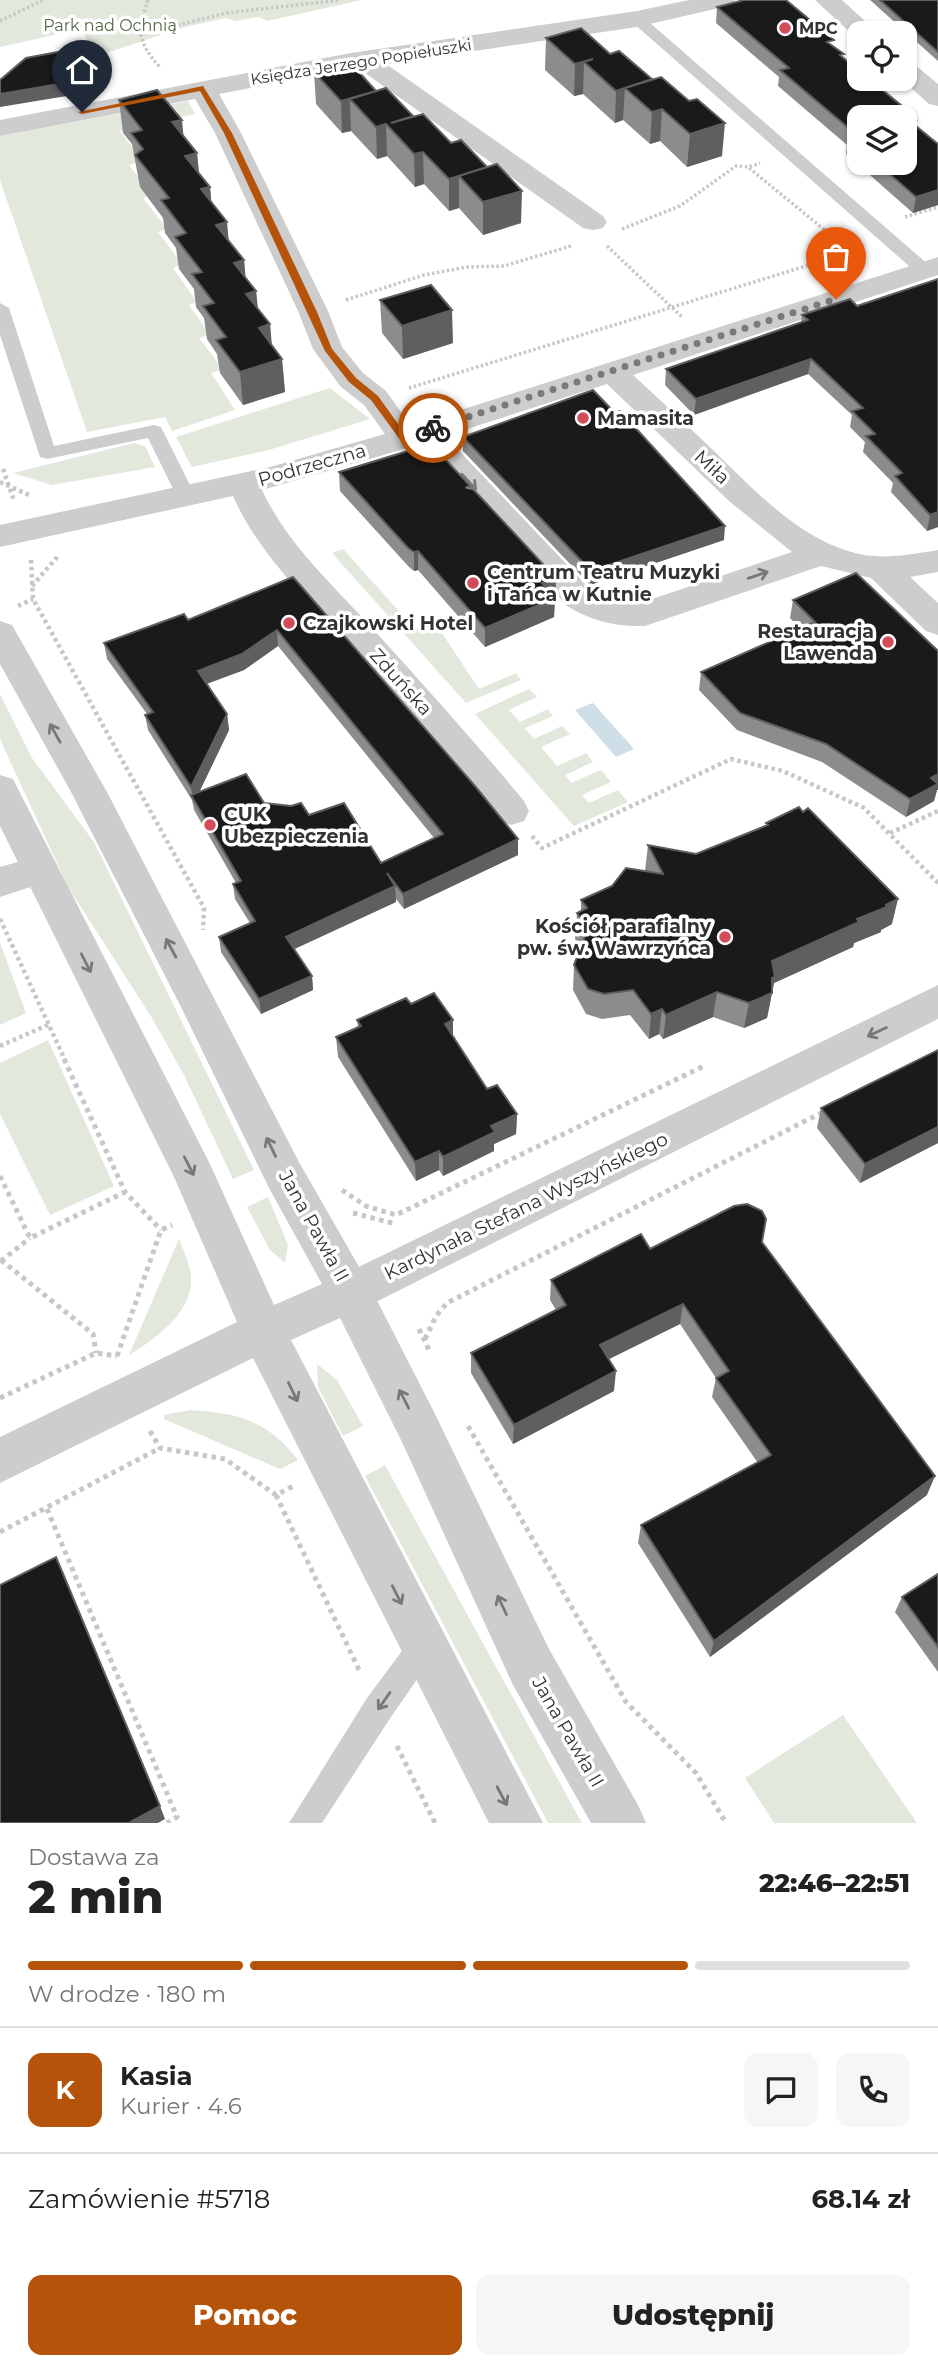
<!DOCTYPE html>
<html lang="pl">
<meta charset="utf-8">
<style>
:root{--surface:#fff;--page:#f6f6f6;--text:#222;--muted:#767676;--line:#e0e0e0;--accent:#b45309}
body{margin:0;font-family:Montserrat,sans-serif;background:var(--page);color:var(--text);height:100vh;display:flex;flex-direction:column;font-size:26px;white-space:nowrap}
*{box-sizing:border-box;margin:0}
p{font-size:23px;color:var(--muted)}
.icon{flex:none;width:38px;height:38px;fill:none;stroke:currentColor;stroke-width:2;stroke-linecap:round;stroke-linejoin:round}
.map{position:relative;height:1823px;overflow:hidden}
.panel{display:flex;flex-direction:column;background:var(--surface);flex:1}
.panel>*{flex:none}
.tools{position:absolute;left:847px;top:21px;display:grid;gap:14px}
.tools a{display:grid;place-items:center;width:70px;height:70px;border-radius:14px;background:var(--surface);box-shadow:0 2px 5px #0004;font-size:35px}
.pin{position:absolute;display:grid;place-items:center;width:60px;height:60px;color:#fff;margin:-72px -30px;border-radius:50% 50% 50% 0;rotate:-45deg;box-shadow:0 0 7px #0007}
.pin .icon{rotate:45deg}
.courier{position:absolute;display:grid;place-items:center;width:70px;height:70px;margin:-35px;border:5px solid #b45309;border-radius:50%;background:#fff;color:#222;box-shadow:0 2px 9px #0007}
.overview em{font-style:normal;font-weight:800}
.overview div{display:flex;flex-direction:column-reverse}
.overview{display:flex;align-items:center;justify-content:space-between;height:119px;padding:0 28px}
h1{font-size:46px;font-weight:800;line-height:52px}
.bar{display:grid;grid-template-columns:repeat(4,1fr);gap:10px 7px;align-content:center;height:84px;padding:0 28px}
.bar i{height:9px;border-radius:5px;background:var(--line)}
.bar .active{background:var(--accent)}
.bar p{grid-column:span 4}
.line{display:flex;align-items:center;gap:18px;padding:0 28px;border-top:2px solid var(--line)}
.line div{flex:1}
.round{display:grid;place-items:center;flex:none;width:74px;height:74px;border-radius:14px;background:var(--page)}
.cta{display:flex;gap:14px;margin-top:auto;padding:14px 28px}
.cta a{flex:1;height:80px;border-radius:14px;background:var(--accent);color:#fff;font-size:28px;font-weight:800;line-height:80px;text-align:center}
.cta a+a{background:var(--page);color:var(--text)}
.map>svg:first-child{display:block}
.green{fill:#e3e8dd}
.water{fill:#cfdfe8}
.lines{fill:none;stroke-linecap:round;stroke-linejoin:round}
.path-far2{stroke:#c7c7c7;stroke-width:3.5;stroke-dasharray:2.5 2.5;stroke-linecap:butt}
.path-far1{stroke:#c7c7c7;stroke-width:4.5;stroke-dasharray:3.5 3.5;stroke-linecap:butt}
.path{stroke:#c7c7c7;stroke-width:5;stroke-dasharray:4.5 4.5;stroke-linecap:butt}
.service{fill:#cdcdcd;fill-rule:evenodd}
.minor{fill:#cdcdcd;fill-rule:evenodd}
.tertiary{fill:#cdcdcd;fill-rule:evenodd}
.wall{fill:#8c8c8c;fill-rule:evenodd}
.shaded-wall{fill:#5f5f5f}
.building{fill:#1a1a1a;stroke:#5f5f5f;stroke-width:2}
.oneway{stroke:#787878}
.route{fill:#b45309}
.done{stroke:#7a7a7a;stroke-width:7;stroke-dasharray:0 12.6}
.poi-dot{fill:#d24c59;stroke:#fff;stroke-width:2.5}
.labels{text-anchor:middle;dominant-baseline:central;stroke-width:7;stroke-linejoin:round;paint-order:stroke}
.far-park-label{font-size:16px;fill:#576a44;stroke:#fff}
.far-poi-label{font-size:16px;font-weight:bold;fill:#333;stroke:#fff;text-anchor:start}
.far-street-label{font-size:16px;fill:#333;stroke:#fff}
.poi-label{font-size:19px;font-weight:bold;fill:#333;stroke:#fff;text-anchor:start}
.street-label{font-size:19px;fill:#333;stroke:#fff}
</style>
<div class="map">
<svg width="938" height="1823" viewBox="0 0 938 1823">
<rect width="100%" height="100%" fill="#fff"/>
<path class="green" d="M0 0H362L267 21 259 17 236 21 226 18 185 27 97 56 81 29 0 47Z
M188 101 195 114 120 131 143 161 129 165 152 194 143 198 167 229 158 232 182 264 173 268 197 302 189 305 210 335 199 338 223 369 211 373 235 410 172 431 165 417 87 432 0 180V136Z
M330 388 370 419 269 450 192 467 176 437Z
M134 443 145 446 155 467 52 485 13 473Z
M343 549 415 629 434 621 479 689 516 673 521 680 466 703 332 553Z
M529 689 537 697 509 710 520 722 548 709 553 716 525 728 534 739 562 726 570 734 541 747 557 766 586 753 593 762 565 775 571 783 601 770 611 782 582 795 589 803 618 790 628 802 574 826 475 714Z
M0 694 32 758 94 842 254 1170 233 1179 184 1075 152 1018 68 887 0 739Z
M0 943 26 1013 0 1025Z
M48 1040 114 1186 50 1215 0 1114V1063Z
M268 1197 288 1245 285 1263 270 1250 247 1207Z
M179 1239C183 1249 188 1260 190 1270 198 1309 157 1338 129 1355Z
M317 1364 337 1380 363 1426 343 1436 318 1387Z
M190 1410C238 1413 267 1420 298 1460L280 1469 164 1419V1415Z
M385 1465 582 1823H548L365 1476Z
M843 1715 917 1823H774L745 1778Z"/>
<path class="water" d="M593 703 634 749 616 757 575 710Z"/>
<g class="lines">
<path class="path-far2" d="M148 0C138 31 137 42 160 67
M0 21 43 0
M139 35 226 13 341 0
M749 168 837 240
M905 217 938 207
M622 229 680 206 736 166 749 167 760 163
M607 246 682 317
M346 300 424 275 467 267 504 266 571 246
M409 388 832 258 839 235 843 234"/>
<path class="path-far1" d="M3 469 14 501
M0 482 31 496
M31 560 33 599 204 908 203 930
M32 586 58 556
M18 606 33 599
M890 833 938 811
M532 836 542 848 731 759 783 771 864 808 938 883
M0 919 65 1060
M0 1046 50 1024"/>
<path class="path" d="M64 1059 125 1192 161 1230
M0 1176 30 1238 125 1192
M342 1190 366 1206 396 1215 704 1066
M353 1213 396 1224
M1 1260 93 1334 96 1353
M1 1261 30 1238
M419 1329 429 1350
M425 1339 436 1316 447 1303 823 1112
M117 1356 161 1230 172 1225
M0 1398 96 1353 117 1356
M468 1426 626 1702 696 1773 726 1823
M150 1431 160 1448 225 1459 276 1495 295 1485
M276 1495 360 1672
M47 1509 177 1817 167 1823
M0 1532 160 1448
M397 1746 435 1823"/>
<path class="service" d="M637 15 642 16 930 266 933 270 930 274H918L632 22 630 19 632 16Z
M0 303 9 308 54 446 154 425 161 427 196 497 193 501H179L148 438 47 459 40 457 0 335Z
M423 1631 433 1636 438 1646 433 1656 389 1720 322 1823H289L367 1698 413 1636Z"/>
<path class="minor" d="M689 0H735L732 5 637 27 386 64 603 216 607 222 603 228 593 230 583 228 358 68 219 94 241 133 328 311 342 347 363 373 386 391 411 426 938 257V275L633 375C661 401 688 426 715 452 753 489 796 535 848 551 877 561 908 555 938 550V572L910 577 938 603V635L926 631 871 578 821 566 645 626C617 627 591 621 567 606L418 445 262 490C287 544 332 584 372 628 424 685 475 742 524 801L529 811 524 821 511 825 498 821C449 760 398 701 346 643 305 597 258 553 233 496L0 547V525L270 467 385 434 364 405 341 387 313 349 298 311 215 133 195 99 0 136V120L351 53 637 11ZM607 384 729 501 792 552 643 602 613 601 591 590 445 436Z
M815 0H842L878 33H859V39L856 38Z
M905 61 914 64 938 84V106L929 104 901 79H905Z
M39 856 52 860 58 870 52 880 0 897V867Z
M938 985V1019L366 1307 350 1313 334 1307 328 1293 334 1279Z"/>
<path class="tertiary" d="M0 621 12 625 107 792 299 1162 366 1279 434 1412 549 1649 638 1805 646 1823H591L513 1685 402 1442 340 1318 291 1340 543 1823H489L253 1358 0 1483V1437L237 1322 174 1177 0 826V775L13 779 18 789 209 1162 274 1305 322 1284 269 1188 182 1009 71 792 0 664Z"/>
</g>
<path class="wall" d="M870 0H938V61Z
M717 7 833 46 844 58 902 106 901 111 915 126 938 144V205L913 213 846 154 847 145 778 86 779 77 716 23ZM859 117 905 163H859Z
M581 28 722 156 687 167 660 141 650 144 623 120 615 123 583 94 574 96 545 70 546 38Z
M314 72 376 91 413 117 521 223 483 235 459 208 449 211 424 184 415 187 387 156 377 159 351 131 342 133 316 104Z
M119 100 184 137 197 153 199 174 210 187 211 202 229 241 244 260 245 277 256 291 258 308 270 324 271 345 282 359 285 392 243 405 220 373 217 354 207 339 204 318 196 307 194 289 179 269 176 248 165 233 163 218 140 187 132 144 123 133Z
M850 299 938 527 927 531 891 492 893 483 863 452 865 442 850 427 852 415 808 374 694 415 665 385 666 369 801 322 802 315Z
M380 300 453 343 403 359 382 333Z
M463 437 724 540 590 585 463 451Z
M339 472 556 578 555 597H554L555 598 554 617 485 647 418 570 414 571 409 567 340 491Z
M293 577 518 839V855L404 909 396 899V902L294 949 312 976 313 990 261 1014 221 952 219 937 250 923 235 899 233 884 236 883 194 810 192 800 148 730 145 715 147 714 107 659 104 643 188 620ZM278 646 434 838 381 863 309 815 264 803 199 792 229 730 227 714 207 684 244 670Z
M793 600 938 651V790H937L934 801 906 817 822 762 737 730 699 690 701 672 800 628 790 618Z
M766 823 892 924 881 930V932L854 943 853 947 774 983 767 1018 744 1028 713 1017 663 1039 659 1034 649 1039 630 1015 602 1019 586 1014 573 990 574 965 581 946 575 939 577 913 581 912V900L645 871 648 845 696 854 766 825Z
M411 1004 453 1020V1037L487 1089 517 1114 516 1134 494 1144V1151L443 1176 439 1170 416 1181 338 1057 336 1037 358 1027 357 1020Z
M938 1050V1143L860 1183 817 1128 821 1108Z
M762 1242 927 1495 710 1657 638 1543 641 1525 758 1463 712 1397 716 1378 680 1324 609 1359 614 1391 513 1444 471 1373V1353L556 1310 550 1300 551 1280 650 1249Z
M938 1574V1672L895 1612 902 1597Z"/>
<path class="shaded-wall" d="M584 62 583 94 574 96 575 64Z
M83 80 85 93 0 107V94Z
M625 88 623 120 615 123 616 91Z
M376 91 350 99 351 131 342 133 341 101Z
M662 109 660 141 650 144 652 112Z
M182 120 185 152 172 122Z
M725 123 722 156 687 167 690 134Z
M386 124 387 156 377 159 376 127Z
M423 152 424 184 415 187 414 154Z
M197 153 200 185 185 156Z
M487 167 459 176V208L449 211V179Z
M210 187 213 219 201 189Z
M938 190V205L913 213 916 197Z
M522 191 521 223 483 235V202Z
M227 222 230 254 216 225Z
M244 260 247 293 234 263Z
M256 291 259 323 246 294Z
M452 310 453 343 403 359 402 326Z
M270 324 273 357 259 328Z
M282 359 285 392 243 405 240 372Z
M811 359 808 374 694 415 696 399Z
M938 512V527L927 531 930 515Z
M725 526 724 540 590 585 591 571Z
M418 551V570L414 571V552Z
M556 578 555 597 541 602 542 583Z
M555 598 554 617 485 647V628Z
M277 630 278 646 244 670 200 686 198 671Z
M227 714 229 730 195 801 193 798 191 787Z
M938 774V790H937L934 801 906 817 910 799 931 778Z
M518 839V855L404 909 403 894Z
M395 886 396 902 288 952 286 937Z
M898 899 892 924 881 930V932L854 943 853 947 774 983 767 1018 744 1028 749 1003 772 961Z
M312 976 313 990 261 1014 259 999Z
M717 992 713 1017 663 1039 666 1015Z
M662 1009 659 1034 649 1039 651 1014Z
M453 1020V1040L445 1024Z
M517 1114 516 1134 494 1144V1151L443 1176V1157L491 1126Z
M938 1127V1143L860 1183 865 1164Z
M439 1151V1170L416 1181 415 1162Z
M683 1304 680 1324 597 1365 600 1345Z
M616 1371 614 1391 513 1444 514 1425Z
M935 1476 927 1495 710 1657 714 1641Z
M160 1806 165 1819 158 1823H129Z"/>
<path class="building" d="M744 0H786L834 40 827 42 844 54 840 55 859 71V79H869L902 106 896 108 916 120 911 122 938 144V190L916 197 877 163H905V117H859V148L848 139 858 136 780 70 789 68 717 7Z
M880 0H938V52Z
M581 28 610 54 619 51 652 79 616 91 584 62 593 59 575 64 546 38Z
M68 50 83 80 0 94V80L26 58Z
M350 62 376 91 341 101 314 72Z
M661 77 689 101 697 99 725 123 690 134 662 109 652 112 625 88Z
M386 88 413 116 391 123 423 114 451 143 461 140 487 167 449 179 423 152 414 154 386 124 376 127 350 99Z
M157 90 182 120 172 122 197 153 185 156 210 187 201 189 227 222 216 225 244 260 234 263 256 291 246 294 270 324 259 328 282 359 240 372 216 340 226 337 203 306 214 303 192 274 202 272 175 237 186 233 161 200 169 198 135 155 143 149 131 133 142 130 119 100Z
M497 164 522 191 483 202 459 176Z
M938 279V512L930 515 895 476 902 473 866 436 875 434 852 411 863 408 811 359 696 399 666 369 808 320 802 315 850 299 857 306Z
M431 285 452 310 402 326 380 300Z
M593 390 615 413 620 411 725 526 591 571 463 437Z
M431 444 556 578 542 583 555 598 485 628 418 551 414 552 408 548 339 472Z
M856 573 938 651V774L931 778 938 784 910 799 826 744 740 713 701 672 815 622 793 600Z
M293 577 475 786 518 839 403 894 387 873 395 886 286 937 312 976 259 999 219 937 255 921 233 884 241 881 191 795 246 774 264 803 291 806 301 803 309 815 344 803 381 863 443 834 277 630 242 654 198 671 227 714 191 787 145 715 153 712 104 643 184 614 188 620Z
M799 807 803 812 808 808 898 899 886 905 887 907 857 919 859 922 772 961 775 977 772 978V993L749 1003 717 992 666 1015 662 1009 651 1014 633 990 604 994 588 989 574 965 588 928 577 913 587 908 581 900 612 886 626 868 663 874 648 845 696 854 768 825 766 823Z
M434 993 453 1020 445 1024 487 1089 497 1085 517 1114 491 1126 495 1132 443 1157 439 1151 415 1162 336 1037 361 1026 357 1020 406 998 411 1004Z
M938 1050V1127L865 1164 821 1108Z
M747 1204 762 1211 766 1219 762 1242 935 1476 714 1641 641 1525 771 1455 716 1378 729 1371 683 1304 600 1345 616 1371 514 1425 471 1353 566 1305 551 1280 641 1234 650 1249 734 1206Z
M56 1557 160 1806 129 1823H0V1585Z
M938 1574V1647L902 1597Z"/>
<defs><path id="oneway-shaft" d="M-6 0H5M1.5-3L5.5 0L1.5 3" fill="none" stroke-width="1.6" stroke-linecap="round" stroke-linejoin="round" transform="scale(1.75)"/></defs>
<g class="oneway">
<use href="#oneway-shaft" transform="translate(469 482) rotate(47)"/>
<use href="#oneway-shaft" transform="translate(758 575) rotate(-19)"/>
<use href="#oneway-shaft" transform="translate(55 733) rotate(-119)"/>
<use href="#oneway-shaft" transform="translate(171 948) rotate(-118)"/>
<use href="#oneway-shaft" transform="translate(86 963) rotate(63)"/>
<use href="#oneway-shaft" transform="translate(877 1032) rotate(154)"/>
<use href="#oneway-shaft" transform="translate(271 1147) rotate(-116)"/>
<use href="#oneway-shaft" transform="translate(189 1166) rotate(63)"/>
<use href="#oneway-shaft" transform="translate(293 1392) rotate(64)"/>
<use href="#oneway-shaft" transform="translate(404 1399) rotate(-117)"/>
<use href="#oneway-shaft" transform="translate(397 1595) rotate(63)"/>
<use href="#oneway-shaft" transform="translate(502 1605) rotate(-115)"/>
<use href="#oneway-shaft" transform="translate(384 1701) rotate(125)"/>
<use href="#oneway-shaft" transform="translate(502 1796) rotate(62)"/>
</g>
<path class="route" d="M203 86 232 133 317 312 332 349 356 378 378 396 406 435 433 425 436 426V430L401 441 371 400 349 382 325 351 224 133 200 91 82 114 78 112Z"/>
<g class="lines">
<path class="done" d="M433 428 836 299"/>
</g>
<g class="poi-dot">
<circle cx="785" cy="28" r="7"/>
<circle cx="583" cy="418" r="7"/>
<circle cx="473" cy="583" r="7"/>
<circle cx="289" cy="623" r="7"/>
<circle cx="888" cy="642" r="7"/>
<circle cx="210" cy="825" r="7"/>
<circle cx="725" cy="937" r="7"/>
</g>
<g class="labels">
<g class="far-park-label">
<text x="110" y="25">Park nad Ochnią</text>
</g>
<g class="far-poi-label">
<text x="799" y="28">MPC</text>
</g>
<g class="far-street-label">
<text transform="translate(361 62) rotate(-9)">Księdza Jerzego Popiełuszki</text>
</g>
<g class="poi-label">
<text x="597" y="418">Mamasita</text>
<text x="487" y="572">Centrum Teatru Muzyki<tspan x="487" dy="22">i Tańca w Kutnie</tspan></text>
<text x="303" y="623">Czajkowski Hotel</text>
<text x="874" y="631" text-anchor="end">Restauracja<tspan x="874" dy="22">Lawenda</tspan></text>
<text x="224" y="814">CUK<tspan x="224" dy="22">Ubezpieczenia</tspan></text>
<text x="711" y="926" text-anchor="end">Kościół parafialny<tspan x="711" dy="22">pw. św. Wawrzyńca</tspan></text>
</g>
<g class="street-label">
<text transform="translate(312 465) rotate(-16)">Podrzeczna</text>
<text transform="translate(712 467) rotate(43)">Miła</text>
<text transform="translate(401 682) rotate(48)">Zduńska</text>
<text transform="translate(526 1206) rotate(-26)">Kardynała Stefana Wyszyńskiego</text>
<text transform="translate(314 1226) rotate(61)">Jana Pawła II</text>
<text transform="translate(568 1732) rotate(60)">Jana Pawła II</text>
</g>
</g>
</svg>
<div class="tools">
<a><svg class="icon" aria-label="locate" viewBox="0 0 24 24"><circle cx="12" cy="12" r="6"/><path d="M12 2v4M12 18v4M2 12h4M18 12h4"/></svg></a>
<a><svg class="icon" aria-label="layers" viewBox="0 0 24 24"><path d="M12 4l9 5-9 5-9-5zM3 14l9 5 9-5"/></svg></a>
</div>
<div class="pin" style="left:836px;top:299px;background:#ea580c"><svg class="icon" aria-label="bag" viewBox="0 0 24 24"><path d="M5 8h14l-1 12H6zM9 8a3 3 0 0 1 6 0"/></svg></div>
<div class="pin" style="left:82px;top:112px;background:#1f2937"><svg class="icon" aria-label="home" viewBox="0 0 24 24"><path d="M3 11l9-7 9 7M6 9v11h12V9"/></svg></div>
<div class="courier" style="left:433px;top:428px"><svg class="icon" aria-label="bike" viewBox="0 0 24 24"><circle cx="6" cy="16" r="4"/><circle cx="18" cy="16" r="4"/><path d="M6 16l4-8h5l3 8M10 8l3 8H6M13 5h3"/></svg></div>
</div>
<section class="panel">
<div class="overview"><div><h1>2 min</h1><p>Dostawa za</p></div><em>22:46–22:51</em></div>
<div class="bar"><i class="active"></i><i class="active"></i><i class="active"></i><i></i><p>W drodze · 180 m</p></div>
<div class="line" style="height:126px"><b class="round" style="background:var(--accent);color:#fff">K</b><div><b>Kasia</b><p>Kurier · 4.6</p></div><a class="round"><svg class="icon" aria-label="chat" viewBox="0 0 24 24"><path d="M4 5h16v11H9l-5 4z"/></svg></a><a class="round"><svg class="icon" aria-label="phone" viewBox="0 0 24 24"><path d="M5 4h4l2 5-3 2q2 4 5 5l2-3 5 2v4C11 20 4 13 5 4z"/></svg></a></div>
<div class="line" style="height:91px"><div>Zamówienie #5718</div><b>68.14 zł</b></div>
<div class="cta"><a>Pomoc</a><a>Udostępnij</a></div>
</section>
